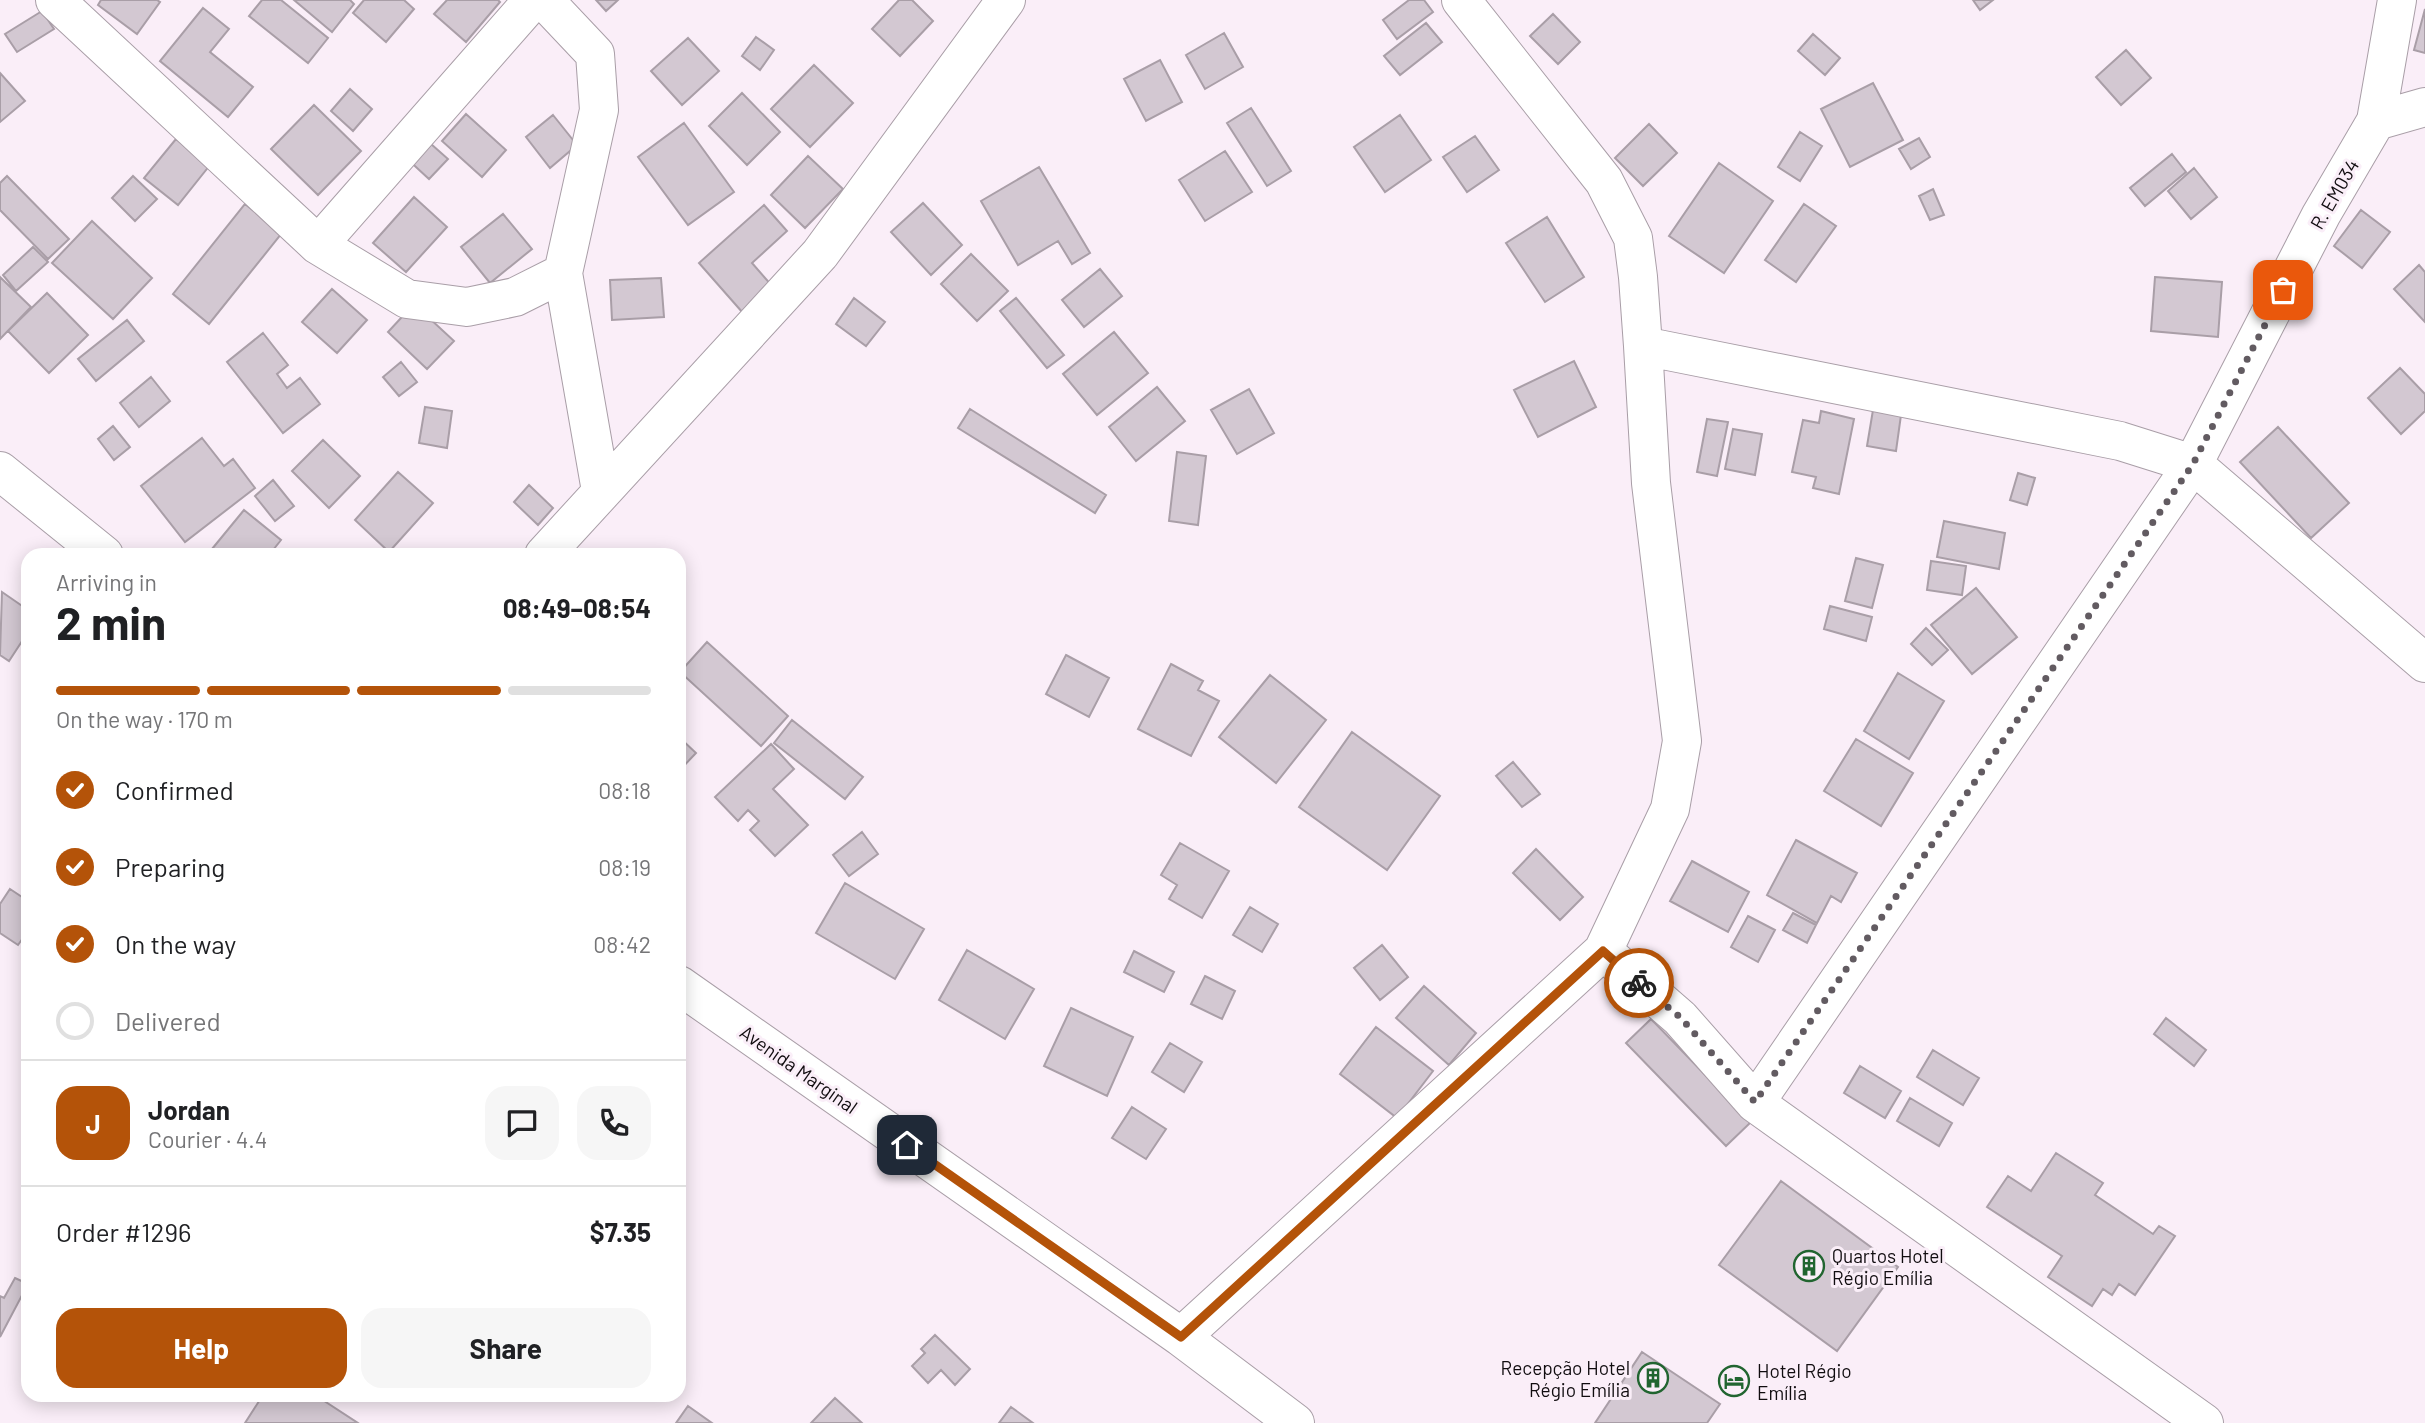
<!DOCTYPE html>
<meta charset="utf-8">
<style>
:root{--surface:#fff;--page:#f6f6f6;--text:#202124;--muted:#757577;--line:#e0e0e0;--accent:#b45309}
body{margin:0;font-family:Barlow,sans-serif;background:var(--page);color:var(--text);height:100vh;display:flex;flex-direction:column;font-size:26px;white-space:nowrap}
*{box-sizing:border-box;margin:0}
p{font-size:23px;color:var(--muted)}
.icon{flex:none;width:38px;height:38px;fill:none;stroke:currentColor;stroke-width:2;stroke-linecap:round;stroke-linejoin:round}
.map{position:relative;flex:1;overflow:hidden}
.panel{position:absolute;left:21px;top:548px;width:665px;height:854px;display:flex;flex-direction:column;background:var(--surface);border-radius:21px;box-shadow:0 4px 18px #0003}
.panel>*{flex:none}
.pin{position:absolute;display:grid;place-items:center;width:60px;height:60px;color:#fff;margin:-30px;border-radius:14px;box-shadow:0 4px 10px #0006}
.courier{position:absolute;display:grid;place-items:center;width:70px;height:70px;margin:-35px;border:5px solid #b45309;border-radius:50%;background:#fff;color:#222;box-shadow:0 2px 9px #0007}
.overview em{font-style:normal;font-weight:700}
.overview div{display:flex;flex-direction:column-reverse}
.overview{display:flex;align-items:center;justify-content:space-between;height:119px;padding:0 35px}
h1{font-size:46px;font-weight:700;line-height:52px}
.bar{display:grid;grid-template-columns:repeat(4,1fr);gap:10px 7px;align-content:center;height:84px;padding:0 35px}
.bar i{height:9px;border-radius:5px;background:var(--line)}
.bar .active{background:var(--accent)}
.bar p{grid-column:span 4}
.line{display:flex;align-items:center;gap:18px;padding:0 35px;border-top:2px solid var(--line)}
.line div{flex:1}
.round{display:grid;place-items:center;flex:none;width:74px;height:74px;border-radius:21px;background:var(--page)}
ol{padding:0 35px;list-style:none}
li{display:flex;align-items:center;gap:21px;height:77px}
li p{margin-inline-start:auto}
li .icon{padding:7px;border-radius:50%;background:var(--accent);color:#fff;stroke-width:4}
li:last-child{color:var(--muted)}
li i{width:38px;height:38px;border:4px solid var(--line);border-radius:50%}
.primary-button{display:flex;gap:14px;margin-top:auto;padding:14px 35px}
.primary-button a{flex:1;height:80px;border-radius:21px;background:var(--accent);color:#fff;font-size:28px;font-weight:700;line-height:80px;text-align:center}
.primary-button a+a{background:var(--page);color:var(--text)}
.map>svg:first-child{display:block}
.building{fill:#d3c8d2;stroke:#a99ea7;stroke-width:2}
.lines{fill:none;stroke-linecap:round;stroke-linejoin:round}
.minor-casing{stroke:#a99ea7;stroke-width:40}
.minor{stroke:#fff;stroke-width:38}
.done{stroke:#625b61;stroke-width:7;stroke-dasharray:0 12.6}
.route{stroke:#b45309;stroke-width:9}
.labels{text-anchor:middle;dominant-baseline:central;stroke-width:6;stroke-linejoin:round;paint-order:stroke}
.street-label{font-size:19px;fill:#100c0f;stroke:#faeef8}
.poi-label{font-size:19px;fill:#100c0f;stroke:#faeef8;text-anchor:start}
</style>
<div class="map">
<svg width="2425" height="1423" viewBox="0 0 2425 1423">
<rect width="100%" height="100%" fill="#faeef8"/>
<path class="building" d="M101 0H157L160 2 137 34 98 5Z
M262 0H281L328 38 308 63 249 16Z
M294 0H350L354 4 332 32Z
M364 0H404L414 9 386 42 353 13Z
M447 0H498L500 2 466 42 434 14Z
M596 0H618L606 11Z
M899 0H912L933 21 900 56 872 29Z
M1409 0H1424L1433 12 1397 39 1383 20Z
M1973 0H1993L1980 10Z
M203 8 229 29 210 52 253 87 228 117 160 61Z
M2425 9V53L2414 50Z
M42 11 54 29 17 52 5 34Z
M1553 14 1580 42 1558 64 1530 36Z
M1426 23 1442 42 1400 75 1384 56Z
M1224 33 1243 67 1205 89 1186 55Z
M1813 34 1840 58 1825 75 1798 51Z
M756 37 774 50 760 70 742 56Z
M688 38 719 71 682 105 651 71Z
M2126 50 2151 78 2121 105 2096 77Z
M1160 60 1182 102 1146 121 1124 79Z
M814 65 853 103 810 147 771 109Z
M0 73 25 101 0 122Z
M1873 83 1903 140 1850 167 1821 109Z
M350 89 372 109 353 131 331 111Z
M742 93 780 132 747 165 709 126Z
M314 105 361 151 318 195 271 149Z
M1251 108 1291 171 1267 186 1227 123Z
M466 114 506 150 482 177 442 141Z
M553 115 577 145 550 168 526 137Z
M1400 115 1431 160 1385 192 1354 147Z
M684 123 734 192 688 225 638 157Z
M1649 124 1677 153 1643 186 1615 158Z
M1800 132 1822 146 1800 181 1778 167Z
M422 136 448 159 429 179 404 156Z
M1475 136 1499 170 1467 192 1443 157Z
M1919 138 1930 157 1911 169 1899 149Z
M176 139 210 165 178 205 144 178Z
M1225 151 1252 192 1205 221 1179 180Z
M2172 154 2186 172 2145 206 2130 188Z
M808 156 843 189 805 228 771 195Z
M1719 163 1773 201 1724 273 1669 236Z
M1039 167 1090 253 1072 264 1058 241 1018 265 981 201Z
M2194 168 2217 197 2191 219 2168 191Z
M7 176 69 239 48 259 0 210V183Z
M133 176 157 199 135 221 112 198Z
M1933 189 1944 215 1930 220 1919 196Z
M414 197 447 227 406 272 373 243Z
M923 203 962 245 931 275 891 232Z
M245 204 282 233 209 324 173 294Z
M1804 204 1836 226 1796 282 1765 260Z
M764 205 787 231 752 263 773 287 743 313 699 263Z
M2361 210 2390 232 2362 268 2334 246Z
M503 214 532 249 490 283 461 247Z
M1547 217 1584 277 1545 302 1506 243Z
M92 221 152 278 113 319 52 263Z
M33 247 48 262 16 291 3 275Z
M971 254 1008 291 977 321 941 284Z
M2419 265 2425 272V322L2394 289Z
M1100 269 1122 296 1084 327 1062 300Z
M0 277 31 307 0 339Z
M2155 277 2222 282 2218 337 2151 331Z
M661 278 664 317 612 320 610 280Z
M332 289 367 320 337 353 302 322Z
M47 293 88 335 49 373 8 331Z
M854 298 885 322 866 346 836 324Z
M1016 298 1064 355 1047 368 1000 311Z
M414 304 454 341 427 369 388 332Z
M127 320 144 341 96 381 78 359Z
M1114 332 1148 373 1097 415 1063 374Z
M263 333 288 365 277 374 287 388 300 378 320 404 283 433 227 362Z
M1574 361 1596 407 1538 437 1514 390Z
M401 362 417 382 399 396 383 377Z
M2400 368 2425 394V411L2401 434 2368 398Z
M151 377 170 401 139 427 120 403Z
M1157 387 1185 421 1136 461 1109 427Z
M1249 389 1274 433 1237 454 1211 410Z
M425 407 452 411 447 448 419 443Z
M970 409 1106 495 1095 513 958 428Z
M1873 410 1901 415 1896 451 1867 446Z
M1821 411 1854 419 1839 494 1813 488 1816 477 1792 472 1803 420 1819 423Z
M1707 419 1728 422 1717 476 1697 472Z
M113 426 130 447 114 460 98 439Z
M2278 427 2349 503 2311 538 2240 462Z
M1733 429 1762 434 1755 475 1725 469Z
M202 438 224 466 233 459 255 488 185 542 141 486Z
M323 440 360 476 329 508 292 471Z
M1177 452 1206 456 1198 525 1169 521Z
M398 472 433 503 389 552 355 520Z
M2018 473 2035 478 2027 505 2010 500Z
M273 480 294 506 275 521 255 496Z
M529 485 553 508 538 525 514 502Z
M244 510 281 540 269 555H219L212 549Z
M1944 521 2005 533 1999 569 1937 557Z
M1856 558 1883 565 1872 608 1845 601Z
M1931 561 1966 566 1962 595 1927 590Z
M1976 588 2017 637 1972 674 1931 625Z
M2 592 28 610V632L9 661 0 655Z
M1830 606 1872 617 1866 641 1824 629Z
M1926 628 1948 650 1932 665 1911 644Z
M707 642 788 716 761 746 680 672Z
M1066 655 1109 678 1089 717 1046 694Z
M1171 664 1203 681 1198 690 1219 701 1191 756 1138 729Z
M1898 673 1944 701 1909 759 1864 731Z
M1270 675 1326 720 1276 783 1219 737Z
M792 720 863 777 845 799 774 743Z
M1352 732 1440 796 1387 870 1299 807Z
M679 737 696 753 679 771Z
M1856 739 1913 773 1881 826 1824 791Z
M771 744 794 769 773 789 808 825 775 856 750 830 759 821 748 810 738 821 715 797Z
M1513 762 1540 794 1522 807 1496 776Z
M862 832 878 854 849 876 833 855Z
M1796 840 1857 873 1841 902 1831 896 1817 923 1767 895Z
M1180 843 1229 871 1202 918 1169 899 1177 885 1161 875Z
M1536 849 1583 897 1560 920 1513 873Z
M1692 861 1749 892 1728 932 1670 901Z
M845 883 924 929 895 979 816 933Z
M10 889 28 901V931L18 945 0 933V904Z
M1250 907 1278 924 1262 952 1233 935Z
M1793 913 1816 925 1807 943 1783 930Z
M1748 916 1775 930 1758 962 1731 947Z
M1382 945 1408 977 1380 1000 1354 968Z
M967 950 1034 989 1005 1039 939 1000Z
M1134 951 1174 972 1164 992 1124 972Z
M1205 976 1235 991 1222 1019 1191 1004Z
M1424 986 1476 1033 1449 1065 1396 1018Z
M1071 1008 1133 1037 1107 1096 1044 1066Z
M2166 1018 2206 1050 2194 1066 2154 1034Z
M1651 1019 1751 1122 1726 1146 1626 1043Z
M1376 1027 1433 1071 1397 1118 1340 1074Z
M1170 1043 1202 1062 1184 1092 1152 1072Z
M1933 1050 1979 1078 1963 1105 1917 1077Z
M1860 1066 1901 1091 1885 1118 1844 1093Z
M1910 1098 1952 1123 1939 1146 1897 1121Z
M1132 1107 1166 1129 1146 1159 1112 1138Z
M2056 1153 2103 1183 2095 1195 2153 1234 2159 1226 2175 1236 2135 1295 2119 1284 2112 1295 2103 1289 2092 1306 2048 1277 2062 1256 1987 1207 2008 1176 2031 1191Z
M1781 1181 1898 1267 1837 1351 1719 1265Z
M15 1278 28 1284 0 1337V1296L4 1298Z
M935 1335 970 1369 955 1385 941 1370 928 1383 912 1366 925 1353 921 1349Z
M1642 1352 1720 1404 1707 1423H1595Z
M263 1395H315L358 1423H245Z
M835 1398 862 1423H811Z
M688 1406 712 1423H676Z
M1011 1407 1033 1423H999Z"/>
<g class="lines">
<g class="minor-casing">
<path id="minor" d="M55 0 318 245 407 299 467 307 515 297 563 273
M544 0 595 54 599 110 563 273 601 491
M1461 0 1604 181 1633 238 1638 277 1643 346 2120 441 2193 464 2425 663
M2376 121 2397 0
M318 245 533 0
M1643 346 1651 483 1682 741 1670 809 1603 951 1680 1018 1755 1103
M0 471 104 555
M544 555 820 254 1006 0
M679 985 1181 1337 1295 1423
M1181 1337 1603 951
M2204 1423 1755 1103 2193 464 2321 215 2376 121 2425 107"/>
</g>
<use href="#minor" class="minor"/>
</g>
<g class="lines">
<path class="done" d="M1639 983 1680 1017 1755 1102 2193 464 2283 290"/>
<path class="route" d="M907 1145 1181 1337 1603 951 1639 983"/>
</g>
<defs>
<g id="building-ring" transform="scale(1.575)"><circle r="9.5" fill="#faeef8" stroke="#216530" stroke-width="1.5"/><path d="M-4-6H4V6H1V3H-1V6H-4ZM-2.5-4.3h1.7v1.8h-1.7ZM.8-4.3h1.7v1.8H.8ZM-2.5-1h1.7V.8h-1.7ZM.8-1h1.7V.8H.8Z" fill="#216530"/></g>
<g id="hotel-ring" transform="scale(1.575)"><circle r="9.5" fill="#faeef8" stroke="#216530" stroke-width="1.5"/><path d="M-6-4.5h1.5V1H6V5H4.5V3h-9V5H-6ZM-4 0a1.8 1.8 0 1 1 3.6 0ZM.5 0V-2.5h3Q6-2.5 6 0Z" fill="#216530"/></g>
</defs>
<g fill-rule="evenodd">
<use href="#building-ring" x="1809" y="1266"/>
<use href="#building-ring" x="1653" y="1378"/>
<use href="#hotel-ring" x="1734" y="1381"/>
</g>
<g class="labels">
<g class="street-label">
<text transform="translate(2334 194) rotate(-60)">R. EM034</text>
<text transform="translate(799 1069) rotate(35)">Avenida Marginal</text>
</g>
<g class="poi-label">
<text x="1832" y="1255">Quartos Hotel<tspan x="1832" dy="22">Régio Emília</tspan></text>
<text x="1630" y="1367" text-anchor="end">Recepção Hotel<tspan x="1630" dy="22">Régio Emília</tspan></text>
<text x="1757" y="1370">Hotel Régio<tspan x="1757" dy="22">Emília</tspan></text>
</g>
</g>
</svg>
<div class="pin" style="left:2283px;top:290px;background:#ea580c"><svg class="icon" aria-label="bag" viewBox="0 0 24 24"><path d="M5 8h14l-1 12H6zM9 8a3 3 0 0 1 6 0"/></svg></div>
<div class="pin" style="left:907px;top:1145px;background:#1f2937"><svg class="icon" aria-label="home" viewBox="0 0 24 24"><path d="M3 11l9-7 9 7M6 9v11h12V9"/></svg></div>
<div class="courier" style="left:1639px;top:983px"><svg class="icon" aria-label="bike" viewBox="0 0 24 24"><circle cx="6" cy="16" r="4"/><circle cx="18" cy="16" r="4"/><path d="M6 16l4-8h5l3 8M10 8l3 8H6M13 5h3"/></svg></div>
<section class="panel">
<div class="overview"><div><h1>2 min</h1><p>Arriving in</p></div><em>08:49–08:54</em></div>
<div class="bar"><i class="active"></i><i class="active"></i><i class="active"></i><i></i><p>On the way · 170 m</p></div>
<ol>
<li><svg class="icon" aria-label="check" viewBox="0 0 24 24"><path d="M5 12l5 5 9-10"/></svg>Confirmed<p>08:18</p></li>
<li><svg class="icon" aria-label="check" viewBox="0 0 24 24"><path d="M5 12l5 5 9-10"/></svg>Preparing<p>08:19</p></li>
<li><svg class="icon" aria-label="check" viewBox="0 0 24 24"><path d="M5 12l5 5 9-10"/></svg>On the way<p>08:42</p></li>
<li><i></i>Delivered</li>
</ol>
<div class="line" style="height:126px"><b class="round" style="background:var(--accent);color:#fff">J</b><div><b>Jordan</b><p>Courier · 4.4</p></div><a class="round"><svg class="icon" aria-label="chat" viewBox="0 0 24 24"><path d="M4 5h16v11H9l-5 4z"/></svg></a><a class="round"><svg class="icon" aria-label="phone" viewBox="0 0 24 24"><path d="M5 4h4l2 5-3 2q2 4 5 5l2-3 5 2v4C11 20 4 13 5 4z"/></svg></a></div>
<div class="line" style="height:91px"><div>Order #1296</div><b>$7.35</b></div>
<div class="primary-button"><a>Help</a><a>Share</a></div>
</section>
</div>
